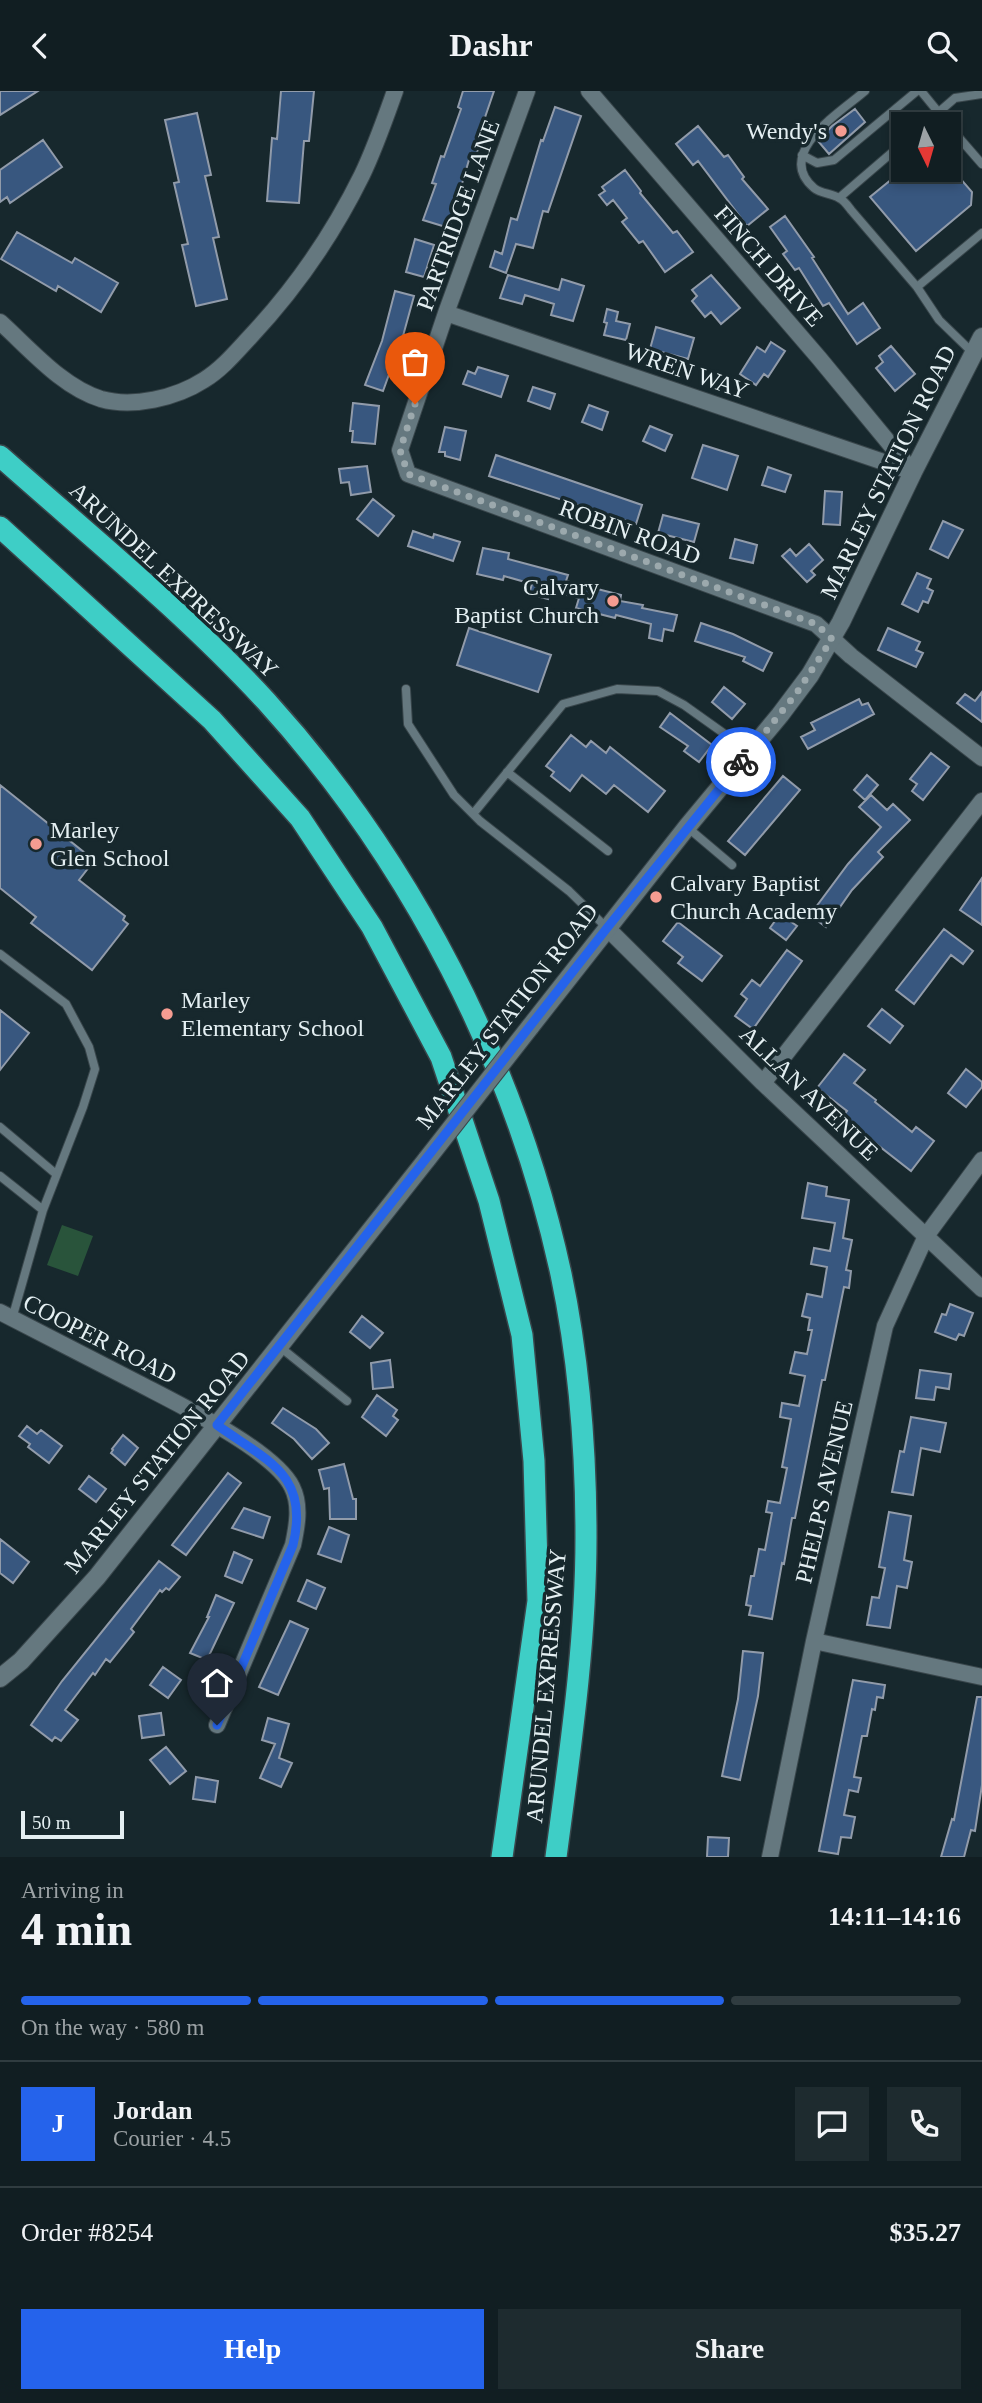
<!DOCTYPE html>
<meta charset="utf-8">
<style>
:root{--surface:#111e22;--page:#1e2b2f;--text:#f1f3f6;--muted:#9ca2a5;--line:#303c40;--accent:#2563eb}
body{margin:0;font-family:"Times New Roman",serif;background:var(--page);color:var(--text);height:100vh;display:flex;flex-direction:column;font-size:26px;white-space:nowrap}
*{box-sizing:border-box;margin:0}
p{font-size:23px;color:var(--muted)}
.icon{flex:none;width:38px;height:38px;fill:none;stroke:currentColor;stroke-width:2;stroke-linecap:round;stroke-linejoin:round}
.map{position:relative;height:1766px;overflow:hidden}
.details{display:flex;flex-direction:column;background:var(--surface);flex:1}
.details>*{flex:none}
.needle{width:46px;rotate:175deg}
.controls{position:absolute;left:891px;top:21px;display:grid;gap:14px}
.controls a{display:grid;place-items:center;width:70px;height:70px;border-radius:0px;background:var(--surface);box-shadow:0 4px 10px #0003,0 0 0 2px var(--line);font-size:35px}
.scale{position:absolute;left:21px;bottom:18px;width:103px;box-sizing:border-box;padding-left:7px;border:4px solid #e4eff2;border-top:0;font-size:19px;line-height:24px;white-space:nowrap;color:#e4eff2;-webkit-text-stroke:5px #17282d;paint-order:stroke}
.pin{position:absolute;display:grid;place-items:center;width:60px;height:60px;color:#fff;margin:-72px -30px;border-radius:50% 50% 50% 0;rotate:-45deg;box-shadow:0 0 7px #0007}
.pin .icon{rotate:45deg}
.courier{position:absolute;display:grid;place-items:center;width:70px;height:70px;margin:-35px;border:5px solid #2563eb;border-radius:50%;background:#fff;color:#222;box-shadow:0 2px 9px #0007}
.overview em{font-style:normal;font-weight:600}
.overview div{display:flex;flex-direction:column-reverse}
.overview{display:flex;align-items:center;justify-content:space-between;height:119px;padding:0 21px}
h1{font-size:46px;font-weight:600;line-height:52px}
.bar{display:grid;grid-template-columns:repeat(4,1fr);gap:10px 7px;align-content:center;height:84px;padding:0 21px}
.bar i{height:9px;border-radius:5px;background:var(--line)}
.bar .current{background:var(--accent)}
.bar p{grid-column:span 4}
.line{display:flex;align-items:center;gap:18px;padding:0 21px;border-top:2px solid var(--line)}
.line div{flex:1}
.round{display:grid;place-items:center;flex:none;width:74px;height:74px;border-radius:0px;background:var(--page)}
.primary-button{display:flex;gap:14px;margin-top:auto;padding:14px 21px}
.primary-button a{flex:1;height:80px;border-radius:0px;background:var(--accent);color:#fff;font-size:28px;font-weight:600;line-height:80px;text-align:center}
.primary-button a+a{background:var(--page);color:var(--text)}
header{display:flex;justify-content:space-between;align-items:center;height:91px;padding:0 21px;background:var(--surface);font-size:32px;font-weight:600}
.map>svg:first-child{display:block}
.green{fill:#29543b}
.building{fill:#38577f;stroke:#919baa;stroke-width:2}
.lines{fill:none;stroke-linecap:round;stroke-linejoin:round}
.lane-casing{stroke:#39464b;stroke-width:10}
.street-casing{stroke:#39464b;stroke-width:18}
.secondary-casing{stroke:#39464b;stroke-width:20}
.highway-casing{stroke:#39464b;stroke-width:24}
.lane{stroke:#65787f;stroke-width:8}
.street{stroke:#65787f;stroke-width:16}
.secondary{stroke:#65787f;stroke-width:18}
.highway{stroke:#3ecec6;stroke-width:21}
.secondary-bridge-casing{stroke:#39464b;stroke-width:20;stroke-linecap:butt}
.secondary-bridge{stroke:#65787f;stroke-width:18}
.done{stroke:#9ca9ad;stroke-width:7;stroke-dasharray:0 12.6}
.route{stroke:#2563eb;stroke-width:9}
.poi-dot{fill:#f59c91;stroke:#17282d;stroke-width:2.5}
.labels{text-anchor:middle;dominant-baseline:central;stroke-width:7;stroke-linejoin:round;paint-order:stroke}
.poi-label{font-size:24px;fill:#e4eff2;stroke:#17282d;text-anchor:start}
.street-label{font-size:24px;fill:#e4eff2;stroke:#17282d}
</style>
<header><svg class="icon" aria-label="back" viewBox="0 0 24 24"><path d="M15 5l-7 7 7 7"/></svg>Dashr<svg class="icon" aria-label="search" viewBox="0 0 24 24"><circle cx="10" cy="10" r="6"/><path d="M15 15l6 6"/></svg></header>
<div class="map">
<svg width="982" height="1766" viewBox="0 0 982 1766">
<rect width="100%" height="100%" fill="#17282d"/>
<path class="green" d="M62 1134 93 1145 78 1185 47 1174Z"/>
<path class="building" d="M0 0H38L0 24Z
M281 0H314L309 50H304L299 112 267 110 272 47 277 48Z
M463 0H494L481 38 485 39 476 64 471 62 449 137 423 129 436 93 432 92 441 65 444 66 461 18 458 16Z
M555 16 581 25 548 121 543 120 533 157 516 153 506 182 490 176 495 160 502 163 511 127 517 129 541 49 543 50Z
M855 18 865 31 829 63 818 50 832 35Z
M197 22 211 84 205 85 219 146 213 147 227 208 196 215 182 154 188 153 174 92 179 91 165 29Z
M698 35 724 66 728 64 744 86 742 88 768 118 747 135 698 70 693 74 676 53Z
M43 49 62 76 10 112 7 106 0 111V79Z
M625 79 641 100 640 102 673 142 677 140 693 161 665 181 643 150 639 152 622 131 627 127 613 109 607 114 599 104 605 100 602 96Z
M903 79H953L972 101 971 114 916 160 870 106Z
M785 125 814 166 812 167 848 223 863 212 880 237 857 253 829 212 823 215 799 177 795 179 783 163 787 160 770 136Z
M17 141 72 172 75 167 118 192 101 221 58 195 56 200 1 168Z
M415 148 434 154 424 186 406 181Z
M508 184 559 199 562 188 584 195 573 230 551 224 554 213 525 204 522 213 500 207Z
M711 184 740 217 721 233 711 221 705 226 692 210 697 205 692 199Z
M395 200 414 205 403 245 383 300 365 294 382 250Z
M607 218 618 221 616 230 630 233 626 249 604 244 607 232 604 231Z
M656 236 694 247 688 268 650 258Z
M771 251 785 260 768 286 764 283 756 294 740 283 757 256 765 261Z
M891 255 915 283 895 300 876 277 883 271 879 265Z
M478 276 508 285 501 306 463 293 468 280 475 283Z
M533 296 555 303 550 318 528 310Z
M353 312 379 315 375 353 352 351 353 340H350Z
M589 314 608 321 602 339 582 331Z
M650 335 672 344 665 360 643 350Z
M445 336 466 340 460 369 445 365V361H439Z
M703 354 738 365 727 399 692 387Z
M496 364 642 414 636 433 489 385Z
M367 375 371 401 351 404 349 391 341 392 339 378Z
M768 376 791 384 785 401 762 394Z
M825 400 842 401 840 434 823 433Z
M373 408 394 425 378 445 357 428Z
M663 424 699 433 694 451 658 442Z
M943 430 963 439 948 467 930 458Z
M413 440 433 447 434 443 460 451 453 470 408 455Z
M735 448 757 454 753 472 730 467Z
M809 453 823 469 811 480 815 484 807 491 782 465 790 458 796 465Z
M483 457 509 462 508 468 568 484 566 490 621 504 620 510 643 514 642 517 677 524 673 540 664 538 662 550 649 547 651 533 616 524 615 527 576 517 579 507 550 500 548 508 529 503 532 493 504 485 503 489 477 483Z
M917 482 931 488 927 497 933 500 928 512 923 510 918 521 902 513Z
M701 532 733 543 772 562 763 580 743 570 745 566 695 550Z
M469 537 551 564 538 601 457 574Z
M888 537 920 551 916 559 923 562 916 576 878 559Z
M724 596 745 613 732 628 712 611Z
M982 601V631L957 612 965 603 975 610Z
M859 608 862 614 868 612 874 623 808 658 801 646 815 639 811 632Z
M670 622 712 654 699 671 684 660 688 655 660 636Z
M571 644 586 656 591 650 606 662 610 656 665 700 648 721 614 694 606 703 582 684 570 700 551 685 554 681 546 675Z
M931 662 949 676 923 709 912 700 917 693 910 688Z
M867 684 878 694 865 709 854 699Z
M783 685 800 699 745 764 728 750Z
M0 694 90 766 85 772 89 776 79 789 125 825 123 829 128 833 92 879 31 832 36 826 0 797Z
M871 704 887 719 893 713 910 729 878 761 883 766 852 799 826 836 810 824 848 773 881 736 859 716Z
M982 787V834L960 819Z
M780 823 797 835 786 849 770 837Z
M678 831 722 865 702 890 678 872 683 866 663 850Z
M944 838 973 860 963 873 951 864 914 913 896 899Z
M787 859 802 870 753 938 735 925 747 908 741 903 752 889 760 895Z
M882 918 903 935 890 952 868 935Z
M0 919 29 942 0 979Z
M844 963 865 979 854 992 876 1009 875 1011 912 1041 916 1036 934 1050 911 1080 842 1026 847 1020 817 997Z
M966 978 982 991V996L966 1016 948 1002Z
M808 1092 827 1096 826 1105 849 1109 843 1147 852 1149 846 1179 851 1180 849 1197 844 1196 825 1289H822L795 1427H792L784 1473 782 1472 772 1528 749 1524 751 1515 746 1514 751 1485H754L759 1458 765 1459 772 1422 766 1421 768 1410 780 1412 787 1377 782 1376 791 1328 780 1326 782 1312 799 1315 805 1285 790 1282 795 1261 807 1263 812 1239H808L810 1227 802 1225 807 1203 822 1206 827 1176 811 1173 814 1157 830 1160 835 1132 802 1127Z
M950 1213 973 1222 964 1245 959 1243 956 1249 935 1241 942 1223 946 1224Z
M362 1225 383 1242 370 1257 350 1241Z
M390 1269 393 1296 373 1298 371 1272Z
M920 1279 951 1283 949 1298 936 1296 934 1309 916 1307Z
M377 1304 397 1319 393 1325 398 1329 386 1345 362 1326Z
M283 1317 316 1338 329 1352 312 1368 294 1348 272 1332Z
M911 1326 946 1332 940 1361 921 1357 913 1404 892 1401 900 1360 904 1361Z
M27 1335 37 1343 41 1339 62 1355 49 1372 28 1356 30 1353 19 1345Z
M123 1344 138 1357 125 1374 111 1362 113 1359 112 1358Z
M344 1373 353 1408H356V1428H330L329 1397 324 1398 319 1379Z
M228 1382 241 1392 186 1464 172 1454Z
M89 1385 106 1398 96 1411 79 1398Z
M244 1417 270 1426 263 1447 232 1437Z
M889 1421 911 1425 904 1469 912 1471 907 1497 897 1495 890 1537 867 1534 872 1506 879 1507 885 1477 879 1476Z
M329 1436 349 1444 341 1471 318 1463Z
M0 1448 29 1471 13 1492 0 1482Z
M234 1461 252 1469 242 1492 225 1485Z
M159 1470 180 1486 169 1499 166 1497 162 1501 160 1499 131 1538 134 1541 110 1571 106 1568 95 1584 93 1582 65 1619 78 1629 61 1650 55 1646 52 1650 31 1634 62 1590Z
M307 1489 325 1497 316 1518 298 1510Z
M216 1504 234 1512 207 1569 190 1562 209 1526H207Z
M290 1530 308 1538 278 1604 259 1596Z
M743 1560 763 1562 758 1605 740 1689 722 1685 738 1608Z
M163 1576 181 1589 168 1607 150 1594Z
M853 1589 885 1594 883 1607 877 1606 875 1619 872 1618 867 1645H862L854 1686 861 1687 858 1701 849 1699 844 1724 855 1726 851 1747 841 1746 838 1763 819 1760Z
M977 1606H982V1694L975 1740 971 1739 964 1766H941L952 1728 954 1729Z
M161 1622 164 1644 142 1647 139 1625Z
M268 1627 289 1633 279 1667 292 1672 281 1696 260 1687 275 1653 262 1649Z
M166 1656 186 1680 170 1693 150 1669Z
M196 1686 218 1690 215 1711 193 1708Z
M708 1746 729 1747 728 1766H707Z"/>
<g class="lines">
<g class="lane-casing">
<path id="lane" d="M865 0C842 20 773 62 814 97 821 103 832 102 839 107 844 109 848 115 851 119L917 196 939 229 973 262
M921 0 948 33
M925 33 955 7 982 3
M948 34 982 73
M802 64 817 72 834 69 917 0
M839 107 903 52
M917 196 982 142
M406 598 408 633 454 704 480 730 569 800 607 837
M507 681 608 760
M473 723 563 613 617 598 658 600 684 614 750 661
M687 736 732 774
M0 863 66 913 89 956 95 978 83 1016 43 1119 12 1228
M0 1036 56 1083
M0 1085 43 1119
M280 1256 347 1310"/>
</g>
<g class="street-casing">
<path id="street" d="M527 0 446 222 400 359 408 383 816 533 851 565 982 667
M589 0 819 267 913 381
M446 222 913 381
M0 231C30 258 62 296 101 308 133 317 176 307 204 289 222 278 236 261 250 246 295 198 333 143 362 84 375 57 385 28 395 0
M607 837 763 992 982 1198
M763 992 982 710
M0 1221C46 1245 92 1268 138 1292 176 1312 274 1359 292 1396 301 1414 297 1435 293 1454L217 1634
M814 1550 982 1586
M770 1766 814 1550 885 1235 926 1145 982 1069"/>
</g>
<g class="secondary-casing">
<path id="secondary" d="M530 936 687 736 780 624 810 584 841 531 913 381 982 246
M0 1587 21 1570 97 1486 427 1068"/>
</g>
<g class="highway-casing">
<path id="highway" d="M0 365C90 445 185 522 266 610 411 770 515 972 561 1183 579 1269 586 1358 586 1446 586 1553 570 1660 556 1766
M0 436 212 629 300 727 372 836 441 966 489 1110 522 1244 534 1370 538 1510 502 1766"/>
</g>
<use href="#lane" class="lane"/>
<use href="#street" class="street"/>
<use href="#secondary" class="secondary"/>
<use href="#highway" class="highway"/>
<g class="secondary-bridge-casing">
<path id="secondary-bridge" d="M427 1068 530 936"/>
</g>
<use href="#secondary-bridge" class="secondary-bridge"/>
</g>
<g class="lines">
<path class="done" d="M415 313 400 359 408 383 816 533 832 548 796 603 741 671"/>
<path class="route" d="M217 1634 293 1454C310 1383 267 1370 217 1334L607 837 741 671"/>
</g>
<g class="poi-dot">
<circle cx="841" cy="40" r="7"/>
<circle cx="613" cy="510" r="7"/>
<circle cx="36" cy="753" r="7"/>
<circle cx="656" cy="806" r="7"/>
<circle cx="167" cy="923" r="7"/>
</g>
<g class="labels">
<g class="poi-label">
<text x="827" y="40" text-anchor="end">Wendy's</text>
<text x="599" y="496" text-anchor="end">Calvary<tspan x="599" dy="28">Baptist Church</tspan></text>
<text x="50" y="739">Marley<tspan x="50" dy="28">Glen School</tspan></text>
<text x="670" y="792">Calvary Baptist<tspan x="670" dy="28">Church Academy</tspan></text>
<text x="181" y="909">Marley<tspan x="181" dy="28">Elementary School</tspan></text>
</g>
<g class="street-label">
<text transform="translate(458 124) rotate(-70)">PARTRIDGE LANE</text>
<text transform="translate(769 175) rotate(49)">FINCH DRIVE</text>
<text transform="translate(687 280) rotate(19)">WREN WAY</text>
<text transform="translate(888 381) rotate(-64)">MARLEY STATION ROAD</text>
<text transform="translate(630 441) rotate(20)">ROBIN ROAD</text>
<text transform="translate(174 489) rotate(43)">ARUNDEL EXPRESSWAY</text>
<text transform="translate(507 925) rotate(-52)">MARLEY STATION ROAD</text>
<text transform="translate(809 1002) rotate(44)">ALLAN AVENUE</text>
<text transform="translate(100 1248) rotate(27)">COOPER ROAD</text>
<text transform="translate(157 1371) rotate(-51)">MARLEY STATION ROAD</text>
<text transform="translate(824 1401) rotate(-77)">PHELPS AVENUE</text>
<text transform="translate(546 1595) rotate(-85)">ARUNDEL EXPRESSWAY</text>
</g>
</g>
</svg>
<div class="controls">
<a><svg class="needle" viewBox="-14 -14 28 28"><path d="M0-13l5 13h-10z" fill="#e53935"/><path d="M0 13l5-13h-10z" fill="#9ca2a5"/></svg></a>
</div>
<div class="scale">50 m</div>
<div class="pin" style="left:415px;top:313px;background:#ea580c"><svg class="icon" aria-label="bag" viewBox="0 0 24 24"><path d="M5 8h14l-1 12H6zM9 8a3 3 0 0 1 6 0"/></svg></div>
<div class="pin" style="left:217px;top:1634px;background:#1f2937"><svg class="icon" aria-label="home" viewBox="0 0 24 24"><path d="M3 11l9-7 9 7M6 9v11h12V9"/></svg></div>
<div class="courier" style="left:741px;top:671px"><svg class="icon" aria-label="bike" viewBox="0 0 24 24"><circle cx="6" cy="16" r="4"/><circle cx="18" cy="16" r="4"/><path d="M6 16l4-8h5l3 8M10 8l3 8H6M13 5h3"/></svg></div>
</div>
<section class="details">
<div class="overview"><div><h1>4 min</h1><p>Arriving in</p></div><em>14:11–14:16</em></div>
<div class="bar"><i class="current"></i><i class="current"></i><i class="current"></i><i></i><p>On the way · 580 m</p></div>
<div class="line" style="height:126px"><b class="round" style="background:var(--accent);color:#fff">J</b><div><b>Jordan</b><p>Courier · 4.5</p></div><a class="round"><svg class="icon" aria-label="chat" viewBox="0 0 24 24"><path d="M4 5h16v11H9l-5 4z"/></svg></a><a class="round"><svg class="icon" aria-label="phone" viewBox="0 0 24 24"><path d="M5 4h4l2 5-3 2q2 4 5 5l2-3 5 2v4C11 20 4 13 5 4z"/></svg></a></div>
<div class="line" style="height:91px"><div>Order #8254</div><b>$35.27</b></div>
<div class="primary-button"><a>Help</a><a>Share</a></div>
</section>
